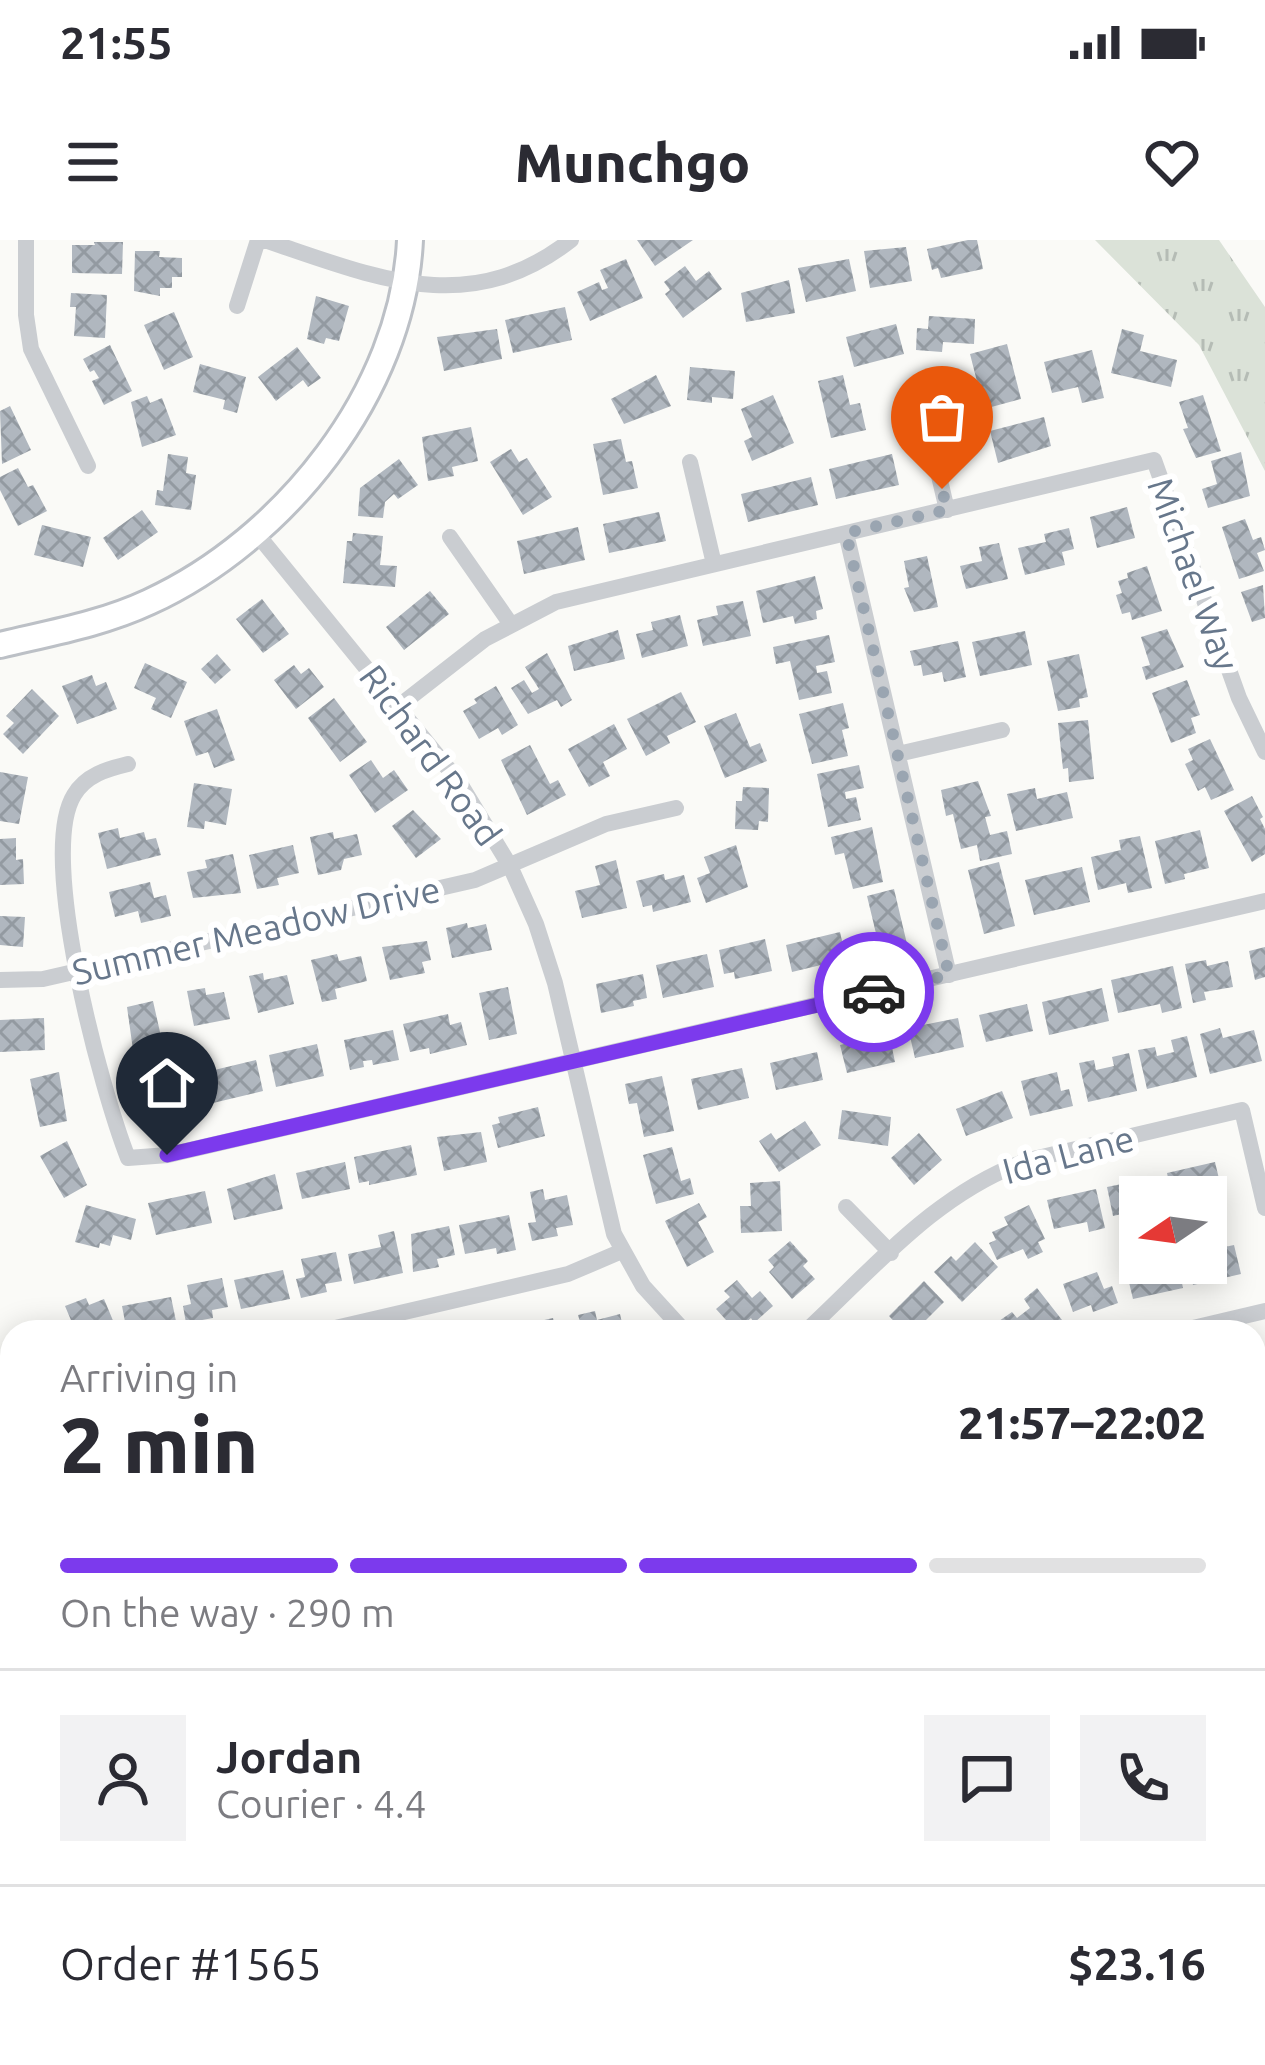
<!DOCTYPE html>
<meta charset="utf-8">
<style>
:root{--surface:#fff;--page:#f2f2f3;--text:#2b2b33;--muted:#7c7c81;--line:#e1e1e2;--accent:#7c3aed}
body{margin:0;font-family:Ubuntu,sans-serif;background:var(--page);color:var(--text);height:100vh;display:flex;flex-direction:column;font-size:45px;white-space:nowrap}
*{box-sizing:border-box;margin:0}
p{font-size:39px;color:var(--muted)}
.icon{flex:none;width:66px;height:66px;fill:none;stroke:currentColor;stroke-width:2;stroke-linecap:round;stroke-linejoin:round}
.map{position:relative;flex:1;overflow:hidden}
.side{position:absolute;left:0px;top:1080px;width:1266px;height:747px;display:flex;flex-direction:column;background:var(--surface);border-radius:36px 36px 0 0;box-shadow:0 6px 30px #0003}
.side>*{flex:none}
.needle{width:78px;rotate:257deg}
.buttons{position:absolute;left:1119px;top:936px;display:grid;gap:24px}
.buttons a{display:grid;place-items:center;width:108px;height:108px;border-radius:0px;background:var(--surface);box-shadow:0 6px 30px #0003;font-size:60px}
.pin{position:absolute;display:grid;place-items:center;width:102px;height:102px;color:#fff;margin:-123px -51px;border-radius:50% 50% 50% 0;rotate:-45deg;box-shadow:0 0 12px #0007}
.pin .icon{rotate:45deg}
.courier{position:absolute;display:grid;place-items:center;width:120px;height:120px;margin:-60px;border:9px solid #7c3aed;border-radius:50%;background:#fff;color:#222;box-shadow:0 3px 15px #0007}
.summary em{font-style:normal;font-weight:800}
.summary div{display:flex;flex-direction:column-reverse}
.summary{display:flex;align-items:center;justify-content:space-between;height:204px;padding:0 60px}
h1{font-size:78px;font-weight:800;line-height:90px}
.bar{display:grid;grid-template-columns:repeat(4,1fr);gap:18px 12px;align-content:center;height:144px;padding:0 60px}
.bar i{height:15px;border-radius:9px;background:var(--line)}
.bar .active{background:var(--accent)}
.bar p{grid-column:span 4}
.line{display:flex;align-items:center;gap:30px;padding:0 60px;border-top:3px solid var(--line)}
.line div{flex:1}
.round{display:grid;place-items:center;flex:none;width:126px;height:126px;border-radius:0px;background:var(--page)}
.status{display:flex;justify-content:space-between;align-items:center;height:84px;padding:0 60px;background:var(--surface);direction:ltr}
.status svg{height:33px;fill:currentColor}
header{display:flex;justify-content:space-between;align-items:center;height:156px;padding:0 60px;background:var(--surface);font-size:54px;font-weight:800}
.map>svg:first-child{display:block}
.built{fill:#eaecea}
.grass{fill:url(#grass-tufts)}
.building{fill:url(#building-cross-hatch)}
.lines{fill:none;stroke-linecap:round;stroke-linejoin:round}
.secondary-casing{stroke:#bcc0c6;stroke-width:30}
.lane{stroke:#cacdd1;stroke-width:9}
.street{stroke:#cacdd1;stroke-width:16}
.secondary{stroke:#fff;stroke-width:24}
.done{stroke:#9aa5b1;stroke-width:12;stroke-dasharray:0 21.6}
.route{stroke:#7c3aed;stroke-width:15}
.labels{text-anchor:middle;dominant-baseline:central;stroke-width:12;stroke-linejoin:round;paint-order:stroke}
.street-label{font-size:36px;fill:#67778b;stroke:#fff}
</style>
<div class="status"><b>21:55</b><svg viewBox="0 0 49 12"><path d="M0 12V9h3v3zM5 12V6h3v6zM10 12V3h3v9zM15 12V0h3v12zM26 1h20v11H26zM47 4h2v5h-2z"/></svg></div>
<header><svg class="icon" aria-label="menu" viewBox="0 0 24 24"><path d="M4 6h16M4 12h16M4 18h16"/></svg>Munchgo<svg class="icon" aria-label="heart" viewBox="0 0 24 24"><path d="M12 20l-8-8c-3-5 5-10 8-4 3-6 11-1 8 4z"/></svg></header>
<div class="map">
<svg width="1265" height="1825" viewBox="0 0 1265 1825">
<defs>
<pattern id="grass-tufts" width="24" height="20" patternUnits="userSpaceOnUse" patternTransform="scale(3)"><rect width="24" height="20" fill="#dbe2d8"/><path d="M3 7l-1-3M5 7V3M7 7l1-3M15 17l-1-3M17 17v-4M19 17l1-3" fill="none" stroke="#b5bcb5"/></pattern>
<pattern id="building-cross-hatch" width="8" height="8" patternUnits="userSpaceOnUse" patternTransform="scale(3)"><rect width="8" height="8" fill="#b0b7bf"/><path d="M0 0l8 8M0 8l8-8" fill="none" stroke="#939aa1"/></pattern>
</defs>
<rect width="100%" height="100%" fill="#fafaf7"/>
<path class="built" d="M1255 1583 1265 1629V1825H782L780 1815H1254Z"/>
<path class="grass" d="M1095 0H1219L1265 67V231L1199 105Z
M1265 1181V1358L1254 1361V1184Z"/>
<path class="building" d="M637 0H693L655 26Z
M968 0H977L983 29 941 38 938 28 932 30 927 9Z
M94 2H123L122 34 72 33V5H95Z
M906 7 912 41 870 48 864 11Z
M135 11H160L159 17 182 18V37H172V48H160V56L134 51Z
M626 19 643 58 590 81 577 52 599 42 602 50 608 48 600 30Z
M849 19 856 51 806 62 798 28Z
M685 26 696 41 709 31 722 49 683 78 665 54 670 50 664 42Z
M789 40 795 73 746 82 741 53Z
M71 53 107 55 105 98 74 96 76 67H70Z
M316 56 349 66 339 101 326 98 324 104 307 99Z
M565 67 572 100 513 113 505 80Z
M174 72 193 117 164 130 144 85Z
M929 76 975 79 974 104 943 102 942 112 916 110 917 88 928 89Z
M896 84 904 114 854 127 846 97Z
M497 89 502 119 444 131 437 97Z
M1122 89 1144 95 1140 111 1177 120 1171 147 1111 133Z
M1007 104 1021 159 984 169 970 114Z
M110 105 132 151 104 165 92 141 99 138 94 130 90 132 83 119Z
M297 107 321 138 308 147 303 140 276 161 258 137Z
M1092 110 1104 158 1082 163 1078 147 1052 153 1044 122Z
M200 124 246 137 237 173 223 169 225 160 193 152Z
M690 127 735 131 733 159 712 157V163L687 160Z
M656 135 671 166 624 184 611 159Z
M843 135 850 165 860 163 866 190 831 198 818 141Z
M773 155 794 203 752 221 744 201 752 197 741 169Z
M1203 155 1221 211 1196 218 1183 189 1188 188 1179 162Z
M147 156 150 163 162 158 176 195 142 207 131 162Z
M10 166 31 210 2 224 0 171Z
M1044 177 1051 206 998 223 990 191Z
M471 187 478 221 452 227 454 236 428 241 422 197Z
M621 199 626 222 632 221 638 248 603 255 593 204Z
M511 209 519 222 527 218 552 257 523 275 490 222Z
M1241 212 1250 256 1208 268 1202 249 1217 244 1211 221Z
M168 214 188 217 186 233 196 235 191 270 155 265 157 250 163 251Z
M892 214 899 245 836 259 829 229Z
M399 219 418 245 398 259 394 254 385 262 383 278 358 276 360 248Z
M18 228 28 247 33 245 47 271 18 286 0 250V237Z
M811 237 818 265 748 282 741 254Z
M1127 267 1135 298 1097 308 1090 277Z
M142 270 158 292 118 320 103 298Z
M659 272 666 301 609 313 603 284Z
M1245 279 1253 300 1261 297 1265 310 1257 313 1264 331 1239 339 1222 287Z
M42 285 91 297 83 327 34 315Z
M578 287 585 320 524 334 517 301Z
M1069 288 1074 309 1062 312 1065 325 1025 335 1018 308 1046 302 1044 294Z
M353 293 383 296 380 325 397 326 395 347 343 343 347 301H352Z
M999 303 1008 339 966 349 960 326 982 321 979 307Z
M927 316 938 367 914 372 904 348 909 347 904 321Z
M1147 326 1162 371 1132 380 1130 372 1122 374 1116 355 1122 353 1118 341 1128 338 1127 333Z
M815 336 823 369 816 371 817 379 795 384 793 376 763 383 756 351Z
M1263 345 1265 378 1252 382 1241 352Z
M430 351 449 374 404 410 386 387Z
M262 359 289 394 263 413 236 379Z
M743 361 751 396 703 406 697 380 718 375 716 366Z
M680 375 688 406 642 418 636 394 653 390 651 382Z
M1167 389 1184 427 1146 440 1142 427 1150 425 1141 397Z
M618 390 625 419 574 431 568 406Z
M1025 391 1032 425 980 436 972 402Z
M829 395 835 422 816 426 817 433 827 431 832 453 799 460 790 421 776 424 773 407Z
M958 401 966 437 944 442 942 432 923 436 921 425 914 426 910 411Z
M547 413 572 460 561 467 557 460 528 474 511 448 524 440 532 453 539 449 525 427Z
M217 414 231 430 215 444 201 429Z
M1079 414 1088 457 1079 459 1080 467 1058 471 1047 421Z
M145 423 187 442 171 478 151 469 156 458 134 448Z
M294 425 301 434 309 428 324 447 296 469 274 440Z
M92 435 96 446 106 442 117 469 77 484 62 446Z
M1187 440 1200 475 1191 478 1196 493 1171 503 1152 453Z
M496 446 518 485 502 495 498 488 479 499 463 471 477 463 474 459Z
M32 449 59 476 23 514 3 494 14 483 6 476Z
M681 452 696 482 667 496 670 503 646 516 627 479Z
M334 458 367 502 340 522 308 478Z
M843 463 849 488 842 490 848 516 812 524 799 474Z
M217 469 235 520 214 528 208 512 196 516 184 481Z
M736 473 750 507 760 503 767 521 725 538 704 486Z
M1088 480 1094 539 1069 542 1068 528 1063 529 1058 483Z
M614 484 627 509 603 522 610 536 589 547 568 509Z
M1210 499 1234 550 1211 560 1205 547 1198 551 1185 524 1193 520 1188 509Z
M530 505 550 544 558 540 566 555 527 575 501 520Z
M371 520 383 538 394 530 408 550 375 573 349 535Z
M859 525 864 548 845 552 846 559 856 557 861 580 828 587 817 534Z
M0 532 28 537 19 584 0 581Z
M978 541 991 576 985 577 990 595 1007 591 1012 614 980 621 977 605 961 609 953 574 946 576 941 550Z
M194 543 232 549 226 585 205 581 204 589 187 587Z
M743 547 769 548 768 582 759 581 758 590 735 589 736 561H742Z
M1035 548 1037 559 1067 552 1073 578 1016 591 1007 554Z
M1252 556 1263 577 1260 579 1265 589V614L1252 622 1224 571Z
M413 570 441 599 416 618 392 586Z
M872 587 883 642 853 649 844 613 835 615 831 597Z
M118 588 120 598 144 592 146 600 156 598 161 615 107 629 98 593Z
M1200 590 1209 628 1184 634 1185 639 1165 644 1155 601Z
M333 592 334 599 357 594 362 615 344 619 341 630 318 635 310 597Z
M1140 596 1152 648 1128 653 1126 643 1098 650 1091 617 1121 610 1119 600Z
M16 598V620L23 619 24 644 0 645V599Z
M293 605 299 633 277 638 279 645 257 649 249 615Z
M736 605 748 647 706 663 697 638 710 633 704 617Z
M233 614 241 653 193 658 187 632 207 628 205 620Z
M616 620 627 668 582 678 575 651 600 645 595 626Z
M999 622 1015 686 984 694 968 630Z
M1082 627 1090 662 1034 675 1025 640Z
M664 634 665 640 684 635 691 662 653 672 652 665 643 667 636 641Z
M150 642 154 658 166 655 171 676 141 683 138 671 115 677 109 652Z
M894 649 907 704 880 710 867 656Z
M0 676 25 677 23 707 0 705Z
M467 683 468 688 486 684 492 710 452 718 446 688Z
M840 692 846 719 792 732 786 705Z
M765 699 772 731 735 739 734 732 724 734 719 710Z
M427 701 431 720 422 722 425 733 390 740 382 707Z
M1265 707V737L1255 740 1249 711Z
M337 714 339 721 361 716 367 741 335 749 337 759 322 762 311 720Z
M707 714 714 747 663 758 656 725Z
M1206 720 1207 726 1228 721 1233 747 1204 752 1206 760 1193 763 1185 724Z
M1173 726 1182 768 1162 773 1160 764 1118 773 1111 740Z
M263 733 264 740 287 735 294 764 258 773 249 736Z
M643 734 647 758 633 761 634 766 601 773 596 744Z
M508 747 517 794 489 800 479 753Z
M205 748 206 755 224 752 230 779 194 786 187 751Z
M1102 748 1109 781 1049 795 1042 762Z
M153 761 164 810 134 817 127 767Z
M1027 764 1033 791 986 802 979 775Z
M448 774 450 785 461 782 467 805 430 814 429 808 410 812 403 784Z
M44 778 45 810 0 812V780Z
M958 778 964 807 915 818 908 788Z
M1220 788 1223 798 1254 790 1262 821 1210 834 1200 794Z
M393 790 399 820 373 825 372 820 363 821 364 827 350 830 344 800Z
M889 793 895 822 847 833 840 805Z
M1187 796 1197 837 1147 849 1138 810 1155 807 1157 816 1174 812 1171 800Z
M317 804 324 836 276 847 269 815Z
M817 812 823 840 776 850 770 823Z
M1129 813 1137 851 1088 862 1079 823 1094 820 1096 830 1114 826 1112 817Z
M166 820 177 869 151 875 136 827Z
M256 820 263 851 213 863 206 832Z
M742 828 749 858 698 870 691 839Z
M59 832 67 881 40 887 30 839Z
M1057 832 1061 851 1069 849 1073 866 1030 876 1021 841Z
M662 836 674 891 644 897 637 863 629 864 625 844Z
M1002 851 1013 878 966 896 956 869Z
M538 867 545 896 498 908 492 885 500 883 498 877Z
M842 870 891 877 888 906 838 899Z
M805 881 821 905 779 932 759 901 771 893 776 900Z
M481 892 487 922 444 931 437 897Z
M919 893 942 920 914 945 891 918Z
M67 901 87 945 64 958 40 916Z
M411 905 417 935 369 945V941L359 943 354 917Z
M672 907 681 941 690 938 694 954 656 964 643 915Z
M345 922 350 949 302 959 296 933Z
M1215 922 1224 960 1208 964 1206 957H1172L1167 933Z
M275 934 283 969 234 980 227 949Z
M1156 937 1160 957H1140V970L1113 976 1107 947Z
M780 941 782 991 741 993 740 966H751L750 943Z
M543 949 545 960 567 955 573 985 556 988 558 996 532 1001 528 983 536 982 530 952Z
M1096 949 1105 988 1089 992 1087 982 1054 989 1047 960Z
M205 951 212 983 156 995 148 963Z
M699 963 707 977 698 982 714 1012 687 1027 665 981Z
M86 965 136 979 131 1000 113 995 110 1006 100 1003 99 1008 75 1002Z
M1029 965 1045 999 1038 1002 1043 1012 1028 1019 1023 1009 997 1020 989 1003 996 1000 992 992 1008 985 1004 977Z
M509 975 516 1010 497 1014 496 1008 465 1014 459 985Z
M449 986 455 1015 437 1019 439 1027 413 1032 411 994Z
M394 991 403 1033 354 1044 348 1014 381 1007 378 995Z
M790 1001 808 1021 803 1026 815 1039 792 1059 769 1032 774 1027 768 1020Z
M975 1002 998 1027 962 1062 934 1032 951 1016 956 1021Z
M1234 1005 1241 1034 1193 1045 1188 1023H1206V1011Z
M336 1012 342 1041 325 1044 327 1052 301 1058 296 1039 305 1037 301 1019Z
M1156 1023H1178L1183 1048 1133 1059 1126 1030Z
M283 1030 290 1059 241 1069 234 1040Z
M1097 1032 1104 1049 1112 1046 1118 1063 1093 1072 1091 1065 1073 1072 1063 1044Z
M222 1038 228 1067 212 1070 213 1078 186 1083 183 1066 191 1064 187 1045Z
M737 1040 752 1058 760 1051 773 1066 754 1083 751 1078 736 1091 716 1069 730 1057 724 1051Z
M924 1041 944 1062 920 1086 925 1092H904L889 1076Z
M1037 1048 1062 1080 1046 1092H1007L999 1081 1012 1072 1017 1078 1030 1068 1024 1059Z
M171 1057 177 1086 127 1092 122 1066Z
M86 1058 89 1065 104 1059 114 1083 100 1089 101 1092H76L65 1066Z
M595 1071 597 1080 620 1074 624 1092H583L578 1075Z
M553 1078 556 1092H529L527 1084Z
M1260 1119 1265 1147 1254 1150V1120Z
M12 1256V1288L0 1299V1267Z
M7 1396 12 1402V1431L0 1442V1402Z
M12 1547V1601L0 1586V1569L4 1565 0 1557Z
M12 1758V1787L2 1789 0 1760Z
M347 1815H390L392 1825H349Z
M406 1815H447L448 1821 408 1825Z
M581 1815H598L601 1825H572L570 1818Z
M691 1815H729L730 1820 693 1825Z
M858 1815H1085L1087 1825H854L852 1816Z"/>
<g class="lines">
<g class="secondary-casing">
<path id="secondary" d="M0 405C50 393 102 384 149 362 284 300 403 152 410 0
M1254 1552 1265 1549
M65 1825 109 1815"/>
</g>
<path class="lane" d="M1254 1385 1265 1382
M1254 1500 1265 1497"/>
<path class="street" d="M26 0V75L31 109 88 226
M264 0C375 37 468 80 571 0
M237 66 258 0
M923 168 947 270
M690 222 714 324
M846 293 949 735
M257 294 459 542 510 626 536 684 555 743 614 994 643 1046 685 1092
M450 297 510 383
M399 466 485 399 556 362 1154 220 1239 458 1265 512
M898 514 1002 490
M128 524C107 529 86 535 74 555 37 615 102 852 128 918L168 915 1265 661
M0 740 43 739 475 640 606 584 676 568
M846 967 891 1013
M318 1092 568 1034 622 1011
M805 1092C874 1028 938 951 1029 920L1242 870 1265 968
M1176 1092 1265 1071
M0 1209 12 1197
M0 1500 12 1489
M0 1639 12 1648
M638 1815 640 1825"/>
<use href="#secondary" class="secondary"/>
</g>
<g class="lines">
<path class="done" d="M874 752 949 735 846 293 947 270 942 249"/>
<path class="route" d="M167 915 874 752"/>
</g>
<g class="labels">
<g class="street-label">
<text transform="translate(1194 334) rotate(70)">Michael Way</text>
<text transform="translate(431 515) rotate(54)">Richard Road</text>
<text transform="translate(256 690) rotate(-13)">Summer Meadow Drive</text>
<text transform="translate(1068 914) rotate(-15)">Ida Lane</text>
</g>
</g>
</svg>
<div class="buttons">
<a><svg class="needle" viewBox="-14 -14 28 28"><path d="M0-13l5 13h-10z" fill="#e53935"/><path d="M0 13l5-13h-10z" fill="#7c7c81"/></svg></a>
</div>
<div class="pin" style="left:942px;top:249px;background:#ea580c"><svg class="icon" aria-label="bag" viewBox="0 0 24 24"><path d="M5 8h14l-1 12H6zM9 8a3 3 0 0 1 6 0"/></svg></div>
<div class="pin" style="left:167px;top:915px;background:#1f2937"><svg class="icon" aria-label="home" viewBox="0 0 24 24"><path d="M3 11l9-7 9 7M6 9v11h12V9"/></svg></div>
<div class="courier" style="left:874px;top:752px"><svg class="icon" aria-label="car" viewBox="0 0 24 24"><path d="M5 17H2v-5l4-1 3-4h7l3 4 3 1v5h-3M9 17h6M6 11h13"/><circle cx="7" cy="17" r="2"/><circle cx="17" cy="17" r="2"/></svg></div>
<section class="side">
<div class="summary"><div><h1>2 min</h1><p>Arriving in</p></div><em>21:57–22:02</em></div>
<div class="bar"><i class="active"></i><i class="active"></i><i class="active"></i><i></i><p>On the way · 290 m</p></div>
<div class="line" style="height:216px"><a class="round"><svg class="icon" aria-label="person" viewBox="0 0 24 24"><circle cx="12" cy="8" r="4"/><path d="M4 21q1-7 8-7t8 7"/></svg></a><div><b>Jordan</b><p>Courier · 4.4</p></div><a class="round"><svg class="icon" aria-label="chat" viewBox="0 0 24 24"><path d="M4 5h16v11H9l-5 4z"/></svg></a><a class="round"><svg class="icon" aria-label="phone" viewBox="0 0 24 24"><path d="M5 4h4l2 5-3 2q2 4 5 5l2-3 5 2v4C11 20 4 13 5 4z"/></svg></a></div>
<div class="line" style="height:156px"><div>Order #1565</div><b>$23.16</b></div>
</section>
</div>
